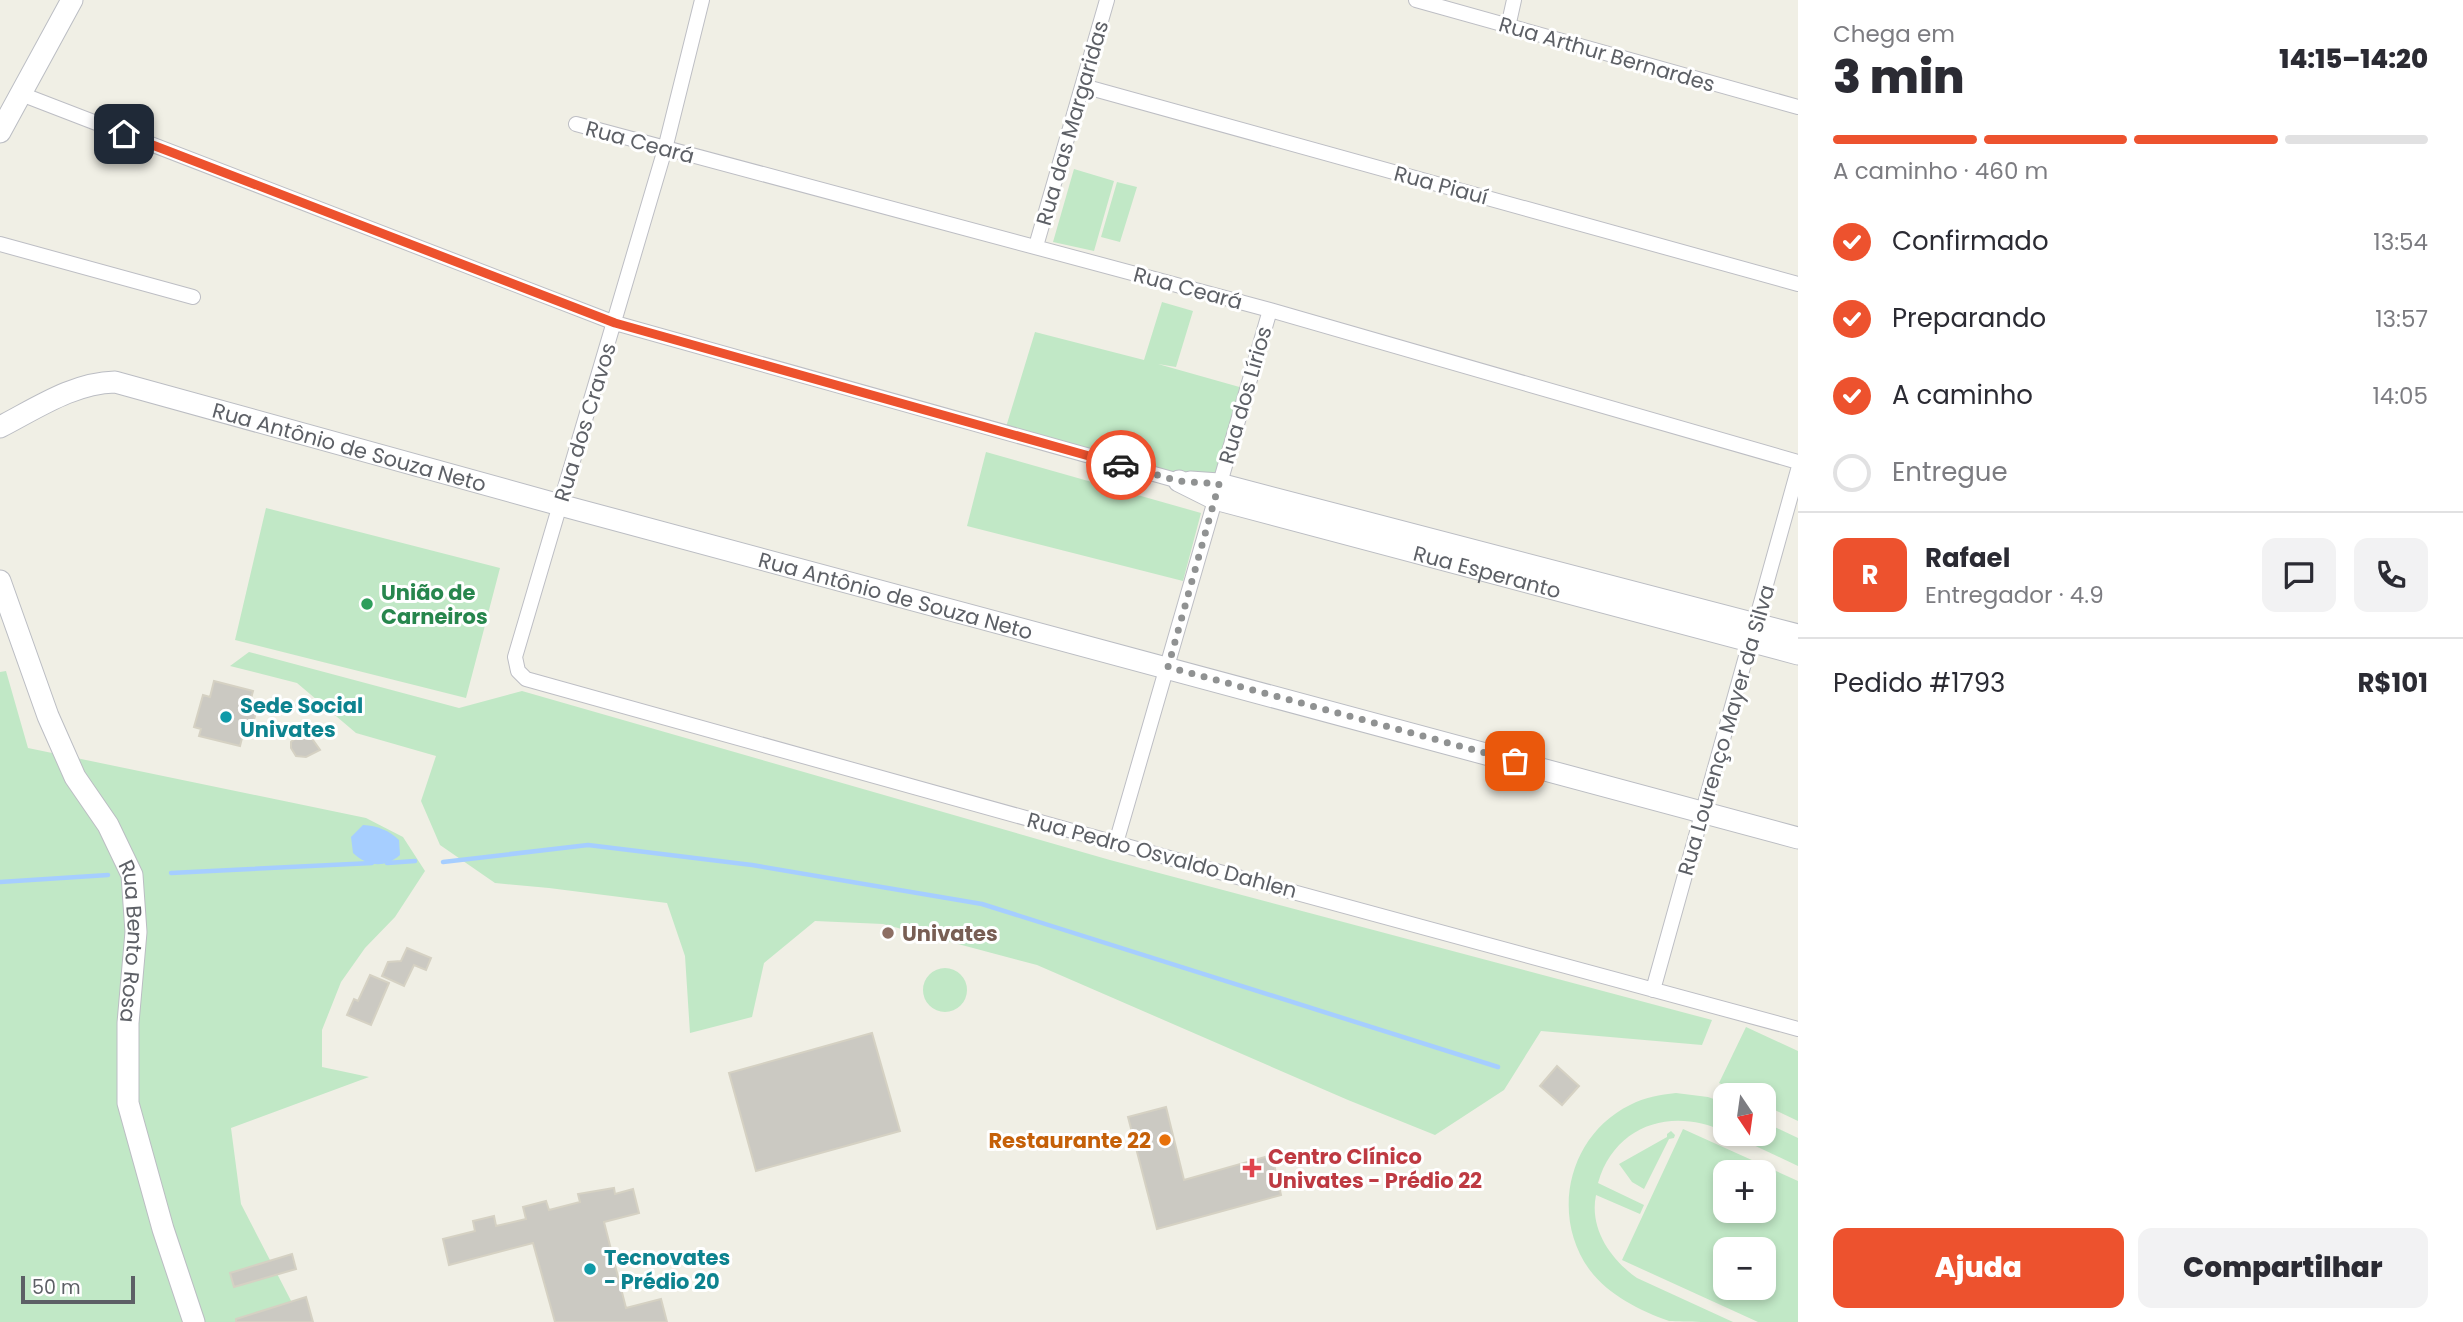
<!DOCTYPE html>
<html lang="pt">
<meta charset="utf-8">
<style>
:root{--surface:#fff;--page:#f2f2f3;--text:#2b2b33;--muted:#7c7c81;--line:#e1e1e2;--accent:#ed522e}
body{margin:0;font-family:Poppins,sans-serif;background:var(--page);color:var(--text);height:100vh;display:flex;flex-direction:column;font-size:26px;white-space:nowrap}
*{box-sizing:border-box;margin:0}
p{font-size:23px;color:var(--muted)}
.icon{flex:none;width:38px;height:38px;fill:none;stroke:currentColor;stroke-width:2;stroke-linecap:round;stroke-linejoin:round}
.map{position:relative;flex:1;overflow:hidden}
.panel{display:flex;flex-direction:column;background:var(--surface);width:665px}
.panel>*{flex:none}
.needle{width:46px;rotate:167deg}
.fabs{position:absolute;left:1713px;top:1083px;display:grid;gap:14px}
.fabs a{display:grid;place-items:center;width:63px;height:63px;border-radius:14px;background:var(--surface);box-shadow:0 4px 10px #0003;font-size:35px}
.scale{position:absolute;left:21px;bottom:18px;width:114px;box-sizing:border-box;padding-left:7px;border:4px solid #5d6066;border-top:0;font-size:19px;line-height:24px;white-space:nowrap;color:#5d6066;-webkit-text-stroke:5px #fff;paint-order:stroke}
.pin{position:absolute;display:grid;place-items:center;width:60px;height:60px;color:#fff;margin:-30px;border-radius:14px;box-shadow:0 4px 10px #0006}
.courier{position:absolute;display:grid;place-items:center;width:70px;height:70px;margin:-35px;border:5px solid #ed522e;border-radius:50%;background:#fff;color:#222;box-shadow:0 2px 9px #0007}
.headline em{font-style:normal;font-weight:800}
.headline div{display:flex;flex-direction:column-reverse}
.headline{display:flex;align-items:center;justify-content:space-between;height:119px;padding:0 35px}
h1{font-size:46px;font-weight:800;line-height:52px}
.bar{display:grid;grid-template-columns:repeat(4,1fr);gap:10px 7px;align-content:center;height:84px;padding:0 35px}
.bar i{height:9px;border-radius:5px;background:var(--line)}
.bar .selected{background:var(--accent)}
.bar p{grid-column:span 4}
.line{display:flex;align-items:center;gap:18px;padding:0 35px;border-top:2px solid var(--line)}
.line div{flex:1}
.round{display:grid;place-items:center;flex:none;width:74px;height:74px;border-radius:14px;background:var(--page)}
ol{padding:0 35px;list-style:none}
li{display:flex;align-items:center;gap:21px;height:77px}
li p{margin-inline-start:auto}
li .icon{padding:7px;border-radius:50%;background:var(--accent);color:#fff;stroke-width:4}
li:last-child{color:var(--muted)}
li i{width:38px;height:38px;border:4px solid var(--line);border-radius:50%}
.action{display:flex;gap:14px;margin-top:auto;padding:14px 35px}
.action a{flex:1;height:80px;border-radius:14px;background:var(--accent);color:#fff;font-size:28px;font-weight:800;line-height:80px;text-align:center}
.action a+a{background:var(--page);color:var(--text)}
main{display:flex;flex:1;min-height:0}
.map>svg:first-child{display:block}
.green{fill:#c1e8c6;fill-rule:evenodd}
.water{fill:#a6ceff}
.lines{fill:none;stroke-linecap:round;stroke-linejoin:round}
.stream{stroke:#a6ceff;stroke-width:4.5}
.building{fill:#cbc9c2;stroke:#d5d1c3;stroke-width:2}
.street-casing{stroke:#bdbec4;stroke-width:16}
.secondary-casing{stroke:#bbbdc3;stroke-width:23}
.street{stroke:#fff;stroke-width:14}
.secondary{stroke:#fff;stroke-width:21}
.done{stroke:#909292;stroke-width:7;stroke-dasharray:0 12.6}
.route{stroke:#ed522e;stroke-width:9}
.leisure-dot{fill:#2e9e5b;stroke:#fff;stroke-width:2.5}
.culture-dot{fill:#0f9aa8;stroke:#fff;stroke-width:2.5}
.education-dot{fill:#8d6e63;stroke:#fff;stroke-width:2.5}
.food-dot{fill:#e8710a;stroke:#fff;stroke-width:2.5}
.health-dot{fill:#e0444e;stroke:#fff;stroke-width:2.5}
.labels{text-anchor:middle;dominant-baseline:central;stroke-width:6;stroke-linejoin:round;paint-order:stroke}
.street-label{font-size:21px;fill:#5d6066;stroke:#fff}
.leisure-label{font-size:21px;font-weight:bold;fill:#27864d;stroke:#fff;text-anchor:start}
.culture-label{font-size:21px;font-weight:bold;fill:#0d838f;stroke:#fff;text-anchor:start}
.education-label{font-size:21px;font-weight:bold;fill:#785e54;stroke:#fff;text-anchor:start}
.food-label{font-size:21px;font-weight:bold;fill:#c56008;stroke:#fff;text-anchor:end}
.health-label{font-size:21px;font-weight:bold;fill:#be3a42;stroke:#fff;text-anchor:start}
</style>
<main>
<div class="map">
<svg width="1798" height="1322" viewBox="0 0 1798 1322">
<rect width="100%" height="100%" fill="#f0efe5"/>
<path class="green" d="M1074 169 1114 181 1094 251 1053 242Z
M1117 182 1137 187 1120 242 1101 237Z
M1162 302 1193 311 1176 367 1158 364 1243 388 1214 484 1006 427 1035 332 1144 360Z
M986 452 1201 513 1183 581 967 526Z
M266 508 500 568 466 698 235 640Z
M249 652 459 708 522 691 1110 860 1712 1020 1702 1045 1541 1031 1504 1090 1435 1135 1348 1100 1037 965 883 924 815 921 764 963 752 1017 690 1033 685 956 667 903 549 888 495 883 440 845 421 801 436 756 356 733 297 683 230 666Z
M6 671 28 748 366 818 403 837 425 871 395 917 365 948 341 982 322 1030V1067L369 1077 231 1128 241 1204 302 1322H0V672Z
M923 990a22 22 0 1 1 44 0a22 22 0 1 1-44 0Z
M1746 1027 1798 1051V1121L1764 1105V1096L1744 1095 1719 1083Z
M1676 1093 1708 1097 1725 1103V1132C1673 1107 1615 1124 1598 1183L1644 1205 1640 1214 1596 1195C1589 1229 1611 1260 1637 1278L1733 1322C1716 1322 1685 1322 1669 1321 1640 1311 1607 1294 1589 1269 1550 1214 1569 1135 1630 1105 1645 1097 1660 1095 1676 1093Z
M1764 1122 1798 1138V1166L1730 1134H1764Z
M1683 1129 1798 1181V1322H1758L1622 1260ZM1726 1172H1764V1211H1726ZM1726 1250H1764V1288H1726Z
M1671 1131 1675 1135 1674 1138 1669 1139 1644 1189 1632 1182 1619 1164 1667 1137V1134Z"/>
<path class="water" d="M363 825C378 826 388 830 399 840L400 855C384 869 367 866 353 853L351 837Z"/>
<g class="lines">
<path class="stream" d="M443 862 588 845 752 865 982 904 1498 1067
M387 863 415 861
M171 873 372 863
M0 882 108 875"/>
</g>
<path class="building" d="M214 681 253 691 249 706 257 708 251 732 244 730 240 746 199 736 201 729 194 727 203 695 210 697Z
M300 734 310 736 320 750 306 757 296 756 291 748V742Z
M407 948 431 958 426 970 414 965 404 986 382 976 388 962 401 961Z
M370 975 389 983 371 1025 347 1015 354 999 358 1001Z
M872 1033 900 1131 756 1171 729 1073Z
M1557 1066 1579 1086 1562 1105 1540 1086Z
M1166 1107 1184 1180 1272 1155 1281 1195 1157 1229 1128 1117Z
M614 1188 615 1194 633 1189 639 1213 604 1222 626 1308 661 1299 667 1322H555L533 1243 449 1265 443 1239 475 1231 473 1221 494 1216 496 1226 526 1219 523 1207 546 1201 549 1210 580 1202 578 1194Z
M292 1254 296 1269 234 1287 230 1273Z
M306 1297 313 1322H236V1319Z"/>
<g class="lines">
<g class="street-casing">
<path id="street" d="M702 0 665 149 515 657 518 671 526 679 1234 876 1798 1029
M1416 0 1798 107
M1508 27 1514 0
M1083 86 1798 284
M21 94 615 323 1179 481
M576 124 1270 310 1798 462
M0 244 193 297
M1036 246 1107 0
M1116 843 1270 310
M1653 990 1798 470"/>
</g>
<g class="secondary-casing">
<g id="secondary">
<path d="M0 132 72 0"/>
<path id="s1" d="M0 427C37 408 73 383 115 382L560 505 1798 838"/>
<path id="s2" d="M1179 481 1215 499 1798 654"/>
<path d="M1190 482 1219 484 1798 635"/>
<path id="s3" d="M0 581 48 716 75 777 108 825 132 875 136 932 128 1023V1103L163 1229 194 1322"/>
</g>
</g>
<use href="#street" class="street"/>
<use href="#secondary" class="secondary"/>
</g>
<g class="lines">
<path class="done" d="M1121 465 1179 481 1219 484 1168 667 1515 761"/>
<path class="route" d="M124 134 615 323 1121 465"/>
</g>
<circle class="leisure-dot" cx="367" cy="604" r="7"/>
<g class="culture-dot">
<circle cx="226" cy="717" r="7"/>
<circle cx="590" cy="1269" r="7"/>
</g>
<circle class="education-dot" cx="888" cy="933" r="7"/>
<circle class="food-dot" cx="1165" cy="1140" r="7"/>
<path class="health-dot" d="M1248.5 1157.5h7v7h7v7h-7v7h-7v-7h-7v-7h7z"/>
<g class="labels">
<g class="street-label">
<text transform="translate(1607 54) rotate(16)">Rua Arthur Bernardes</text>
<text transform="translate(1072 123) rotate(-74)">Rua das Margaridas</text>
<text transform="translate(640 142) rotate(15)">Rua Ceará</text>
<text transform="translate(1441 185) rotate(15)">Rua Piauí</text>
<text transform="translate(1188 288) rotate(15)">Rua Ceará</text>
<text transform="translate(1245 395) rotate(-74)">Rua dos Lírios</text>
<text transform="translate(585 422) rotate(-73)">Rua dos Cravos</text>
<text stroke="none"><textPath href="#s1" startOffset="368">Rua Antônio de Souza Neto</textPath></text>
<text stroke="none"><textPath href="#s2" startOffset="322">Rua Esperanto</textPath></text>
<text stroke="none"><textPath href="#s1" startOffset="934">Rua Antônio de Souza Neto</textPath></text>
<text transform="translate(1726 730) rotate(-74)">Rua Lourenço Mayer da Silva</text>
<text transform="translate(1162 855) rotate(15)">Rua Pedro Osvaldo Dahlen</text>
<text stroke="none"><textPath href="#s3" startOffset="390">Rua Bento Rosa</textPath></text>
</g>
<g class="leisure-label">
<text x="381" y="592">União de<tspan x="381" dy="24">Carneiros</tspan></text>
</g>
<g class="culture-label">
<text x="240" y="705">Sede Social<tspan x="240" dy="24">Univates</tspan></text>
<text x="604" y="1257">Tecnovates<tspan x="604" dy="24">- Prédio 20</tspan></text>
</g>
<g class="education-label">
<text x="902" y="933">Univates</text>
</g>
<g class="food-label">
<text x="1151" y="1140">Restaurante 22</text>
</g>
<g class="health-label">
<text x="1268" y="1156">Centro Clínico<tspan x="1268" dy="24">Univates - Prédio 22</tspan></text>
</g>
</g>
</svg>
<div class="fabs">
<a><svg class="needle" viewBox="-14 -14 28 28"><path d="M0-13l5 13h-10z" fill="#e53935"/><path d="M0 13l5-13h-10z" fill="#7c7c81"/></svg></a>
<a>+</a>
<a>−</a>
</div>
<div class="scale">50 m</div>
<div class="pin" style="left:1515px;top:761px;background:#ea580c"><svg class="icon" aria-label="bag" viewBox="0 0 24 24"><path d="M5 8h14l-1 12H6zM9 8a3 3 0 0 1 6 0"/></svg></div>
<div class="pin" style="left:124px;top:134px;background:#1f2937"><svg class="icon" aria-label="home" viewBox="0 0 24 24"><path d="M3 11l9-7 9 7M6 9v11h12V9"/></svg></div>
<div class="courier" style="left:1121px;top:465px"><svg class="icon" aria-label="car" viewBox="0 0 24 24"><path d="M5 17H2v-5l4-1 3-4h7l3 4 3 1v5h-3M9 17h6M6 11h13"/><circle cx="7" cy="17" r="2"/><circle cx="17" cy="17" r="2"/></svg></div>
</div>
<section class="panel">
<div class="headline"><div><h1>3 min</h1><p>Chega em</p></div><em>14:15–14:20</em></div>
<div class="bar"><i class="selected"></i><i class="selected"></i><i class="selected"></i><i></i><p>A caminho · 460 m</p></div>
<ol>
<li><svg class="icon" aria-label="check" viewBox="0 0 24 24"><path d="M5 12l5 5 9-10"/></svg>Confirmado<p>13:54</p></li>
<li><svg class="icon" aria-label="check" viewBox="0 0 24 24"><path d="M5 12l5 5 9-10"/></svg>Preparando<p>13:57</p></li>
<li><svg class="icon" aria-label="check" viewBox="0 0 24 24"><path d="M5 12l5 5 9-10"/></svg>A caminho<p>14:05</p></li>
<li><i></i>Entregue</li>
</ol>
<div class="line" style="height:126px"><b class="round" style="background:var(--accent);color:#fff">R</b><div><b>Rafael</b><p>Entregador · 4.9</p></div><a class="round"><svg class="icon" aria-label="chat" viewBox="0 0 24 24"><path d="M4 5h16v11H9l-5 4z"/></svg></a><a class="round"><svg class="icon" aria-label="phone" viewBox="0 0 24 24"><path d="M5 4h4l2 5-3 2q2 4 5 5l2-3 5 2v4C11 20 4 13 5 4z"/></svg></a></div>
<div class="line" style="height:91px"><div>Pedido #1793</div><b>R$101</b></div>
<div class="action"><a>Ajuda</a><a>Compartilhar</a></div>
</section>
</main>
